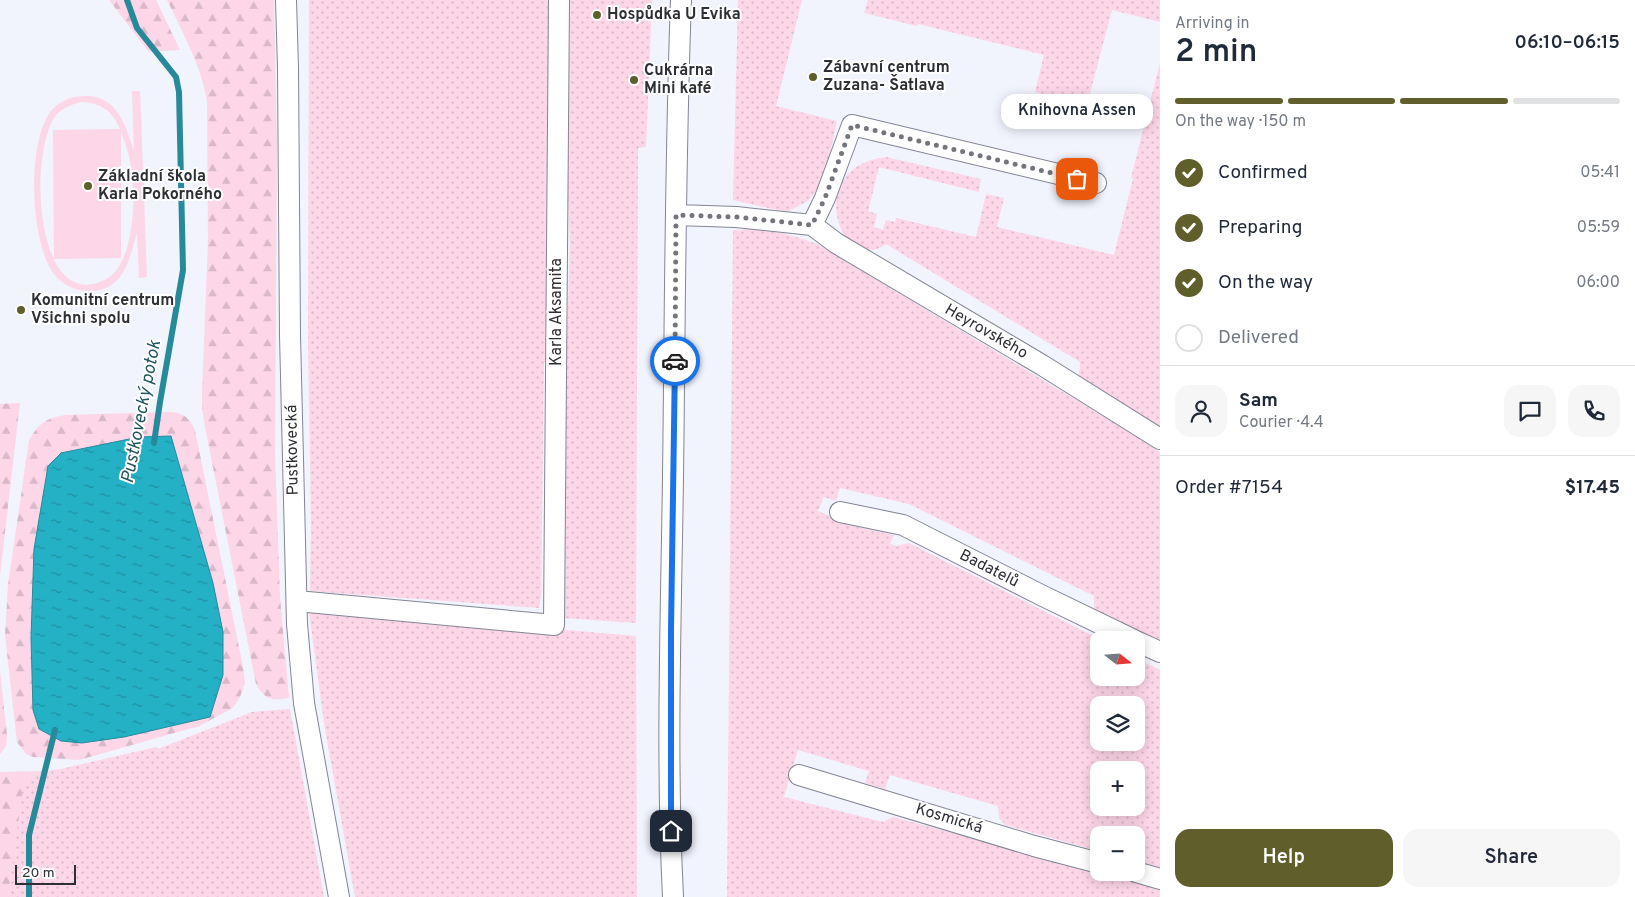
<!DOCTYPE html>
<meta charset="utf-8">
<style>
:root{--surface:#fff;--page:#f6f6f7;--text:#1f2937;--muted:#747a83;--line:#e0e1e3;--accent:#605e2b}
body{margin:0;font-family:Overpass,sans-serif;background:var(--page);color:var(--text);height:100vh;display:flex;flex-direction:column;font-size:19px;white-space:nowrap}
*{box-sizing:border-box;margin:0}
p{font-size:16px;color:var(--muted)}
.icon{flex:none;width:28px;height:28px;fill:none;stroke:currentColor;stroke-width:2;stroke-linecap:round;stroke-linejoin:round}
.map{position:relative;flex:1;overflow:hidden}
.side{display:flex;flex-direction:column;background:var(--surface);width:475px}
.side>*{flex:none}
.needle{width:32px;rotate:107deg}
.fabs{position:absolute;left:1090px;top:631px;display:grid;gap:10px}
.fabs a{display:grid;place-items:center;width:55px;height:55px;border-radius:10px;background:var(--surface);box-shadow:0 2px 12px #0003;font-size:25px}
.scale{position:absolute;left:15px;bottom:12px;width:61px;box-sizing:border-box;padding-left:5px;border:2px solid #2f3036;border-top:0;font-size:14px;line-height:18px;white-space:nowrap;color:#2f3036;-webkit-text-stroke:4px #fff;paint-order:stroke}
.pin{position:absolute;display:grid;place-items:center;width:42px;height:42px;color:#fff;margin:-21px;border-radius:10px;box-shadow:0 2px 8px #0006}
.courier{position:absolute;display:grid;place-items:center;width:50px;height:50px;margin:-25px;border:4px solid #1a73e8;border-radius:50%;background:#fff;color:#222;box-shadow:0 1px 6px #0007}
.bubble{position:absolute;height:35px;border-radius:15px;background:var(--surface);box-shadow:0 2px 12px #0003;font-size:16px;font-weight:600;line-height:35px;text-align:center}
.overview em{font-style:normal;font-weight:600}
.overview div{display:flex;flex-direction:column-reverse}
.overview{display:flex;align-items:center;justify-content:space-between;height:85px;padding:0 15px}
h1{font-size:32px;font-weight:600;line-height:38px}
.bar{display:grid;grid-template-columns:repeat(4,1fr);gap:8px 5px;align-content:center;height:60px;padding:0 15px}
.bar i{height:6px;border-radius:4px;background:var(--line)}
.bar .current{background:var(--accent)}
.bar p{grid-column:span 4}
.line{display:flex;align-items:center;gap:12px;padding:0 15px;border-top:1px solid var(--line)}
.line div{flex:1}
.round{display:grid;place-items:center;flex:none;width:52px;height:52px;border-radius:15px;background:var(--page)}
ol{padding:0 15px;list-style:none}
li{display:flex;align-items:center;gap:15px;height:55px}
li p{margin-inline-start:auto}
li .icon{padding:5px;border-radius:50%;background:var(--accent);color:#fff;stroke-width:4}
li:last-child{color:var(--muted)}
li i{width:28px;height:28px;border:2px solid var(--line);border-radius:50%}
.primary-button{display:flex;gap:10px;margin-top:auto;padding:10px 15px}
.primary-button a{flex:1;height:58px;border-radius:15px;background:var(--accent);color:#fff;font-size:20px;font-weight:600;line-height:58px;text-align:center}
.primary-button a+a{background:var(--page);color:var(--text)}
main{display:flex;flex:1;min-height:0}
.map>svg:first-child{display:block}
.grass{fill:url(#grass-dots);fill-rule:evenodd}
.forest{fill:url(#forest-firs);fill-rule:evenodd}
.pitch{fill:#fdd6e8;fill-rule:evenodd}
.water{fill:url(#water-ripples);stroke:#278a9b}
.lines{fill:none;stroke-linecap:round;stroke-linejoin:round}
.stream{stroke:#278a9b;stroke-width:6}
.minor-casing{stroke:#838595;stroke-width:22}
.minor{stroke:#fff;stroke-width:20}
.done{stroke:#73747c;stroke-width:5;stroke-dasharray:0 9}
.route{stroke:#1a73e8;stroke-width:6}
.poi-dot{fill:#605e2b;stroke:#fff;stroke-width:2}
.labels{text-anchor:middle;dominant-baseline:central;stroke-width:4;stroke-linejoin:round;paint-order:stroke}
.poi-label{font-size:16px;font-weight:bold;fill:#2f3036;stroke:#fff;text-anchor:start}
.street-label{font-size:16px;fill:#2f3036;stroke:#fff}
.water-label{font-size:18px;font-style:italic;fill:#1f555e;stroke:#fff}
</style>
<main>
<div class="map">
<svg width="1160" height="897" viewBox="0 0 1160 897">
<defs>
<pattern id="grass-dots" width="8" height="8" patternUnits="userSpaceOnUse" patternTransform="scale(1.25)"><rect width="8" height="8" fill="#fdd6e8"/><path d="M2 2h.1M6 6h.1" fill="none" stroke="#d9b8c8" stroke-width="1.8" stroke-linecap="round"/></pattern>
<pattern id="forest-firs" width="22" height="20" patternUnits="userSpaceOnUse" patternTransform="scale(1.25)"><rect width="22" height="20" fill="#fdd6e8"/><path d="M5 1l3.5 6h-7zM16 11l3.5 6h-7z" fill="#d9b8c8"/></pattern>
<pattern id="water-ripples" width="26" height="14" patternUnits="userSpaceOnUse" patternTransform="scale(1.25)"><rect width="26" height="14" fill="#24b1c6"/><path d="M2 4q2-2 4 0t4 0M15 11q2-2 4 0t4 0" fill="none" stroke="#2090a2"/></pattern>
</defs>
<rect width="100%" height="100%" fill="#f1f3fd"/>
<path class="grass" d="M309 0H552V362H544L541 596 539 608 310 591 311 522 308 341Z
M567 0H652L646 147 638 148 636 623 563 618 562 501 570 244 566 146Z
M738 0H802L776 106 837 121 824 181 808 201 787 212 733 200Z
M868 0H1160V22L1112 10 1087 105 1035 92 1044 55 918 24 917 26 864 13Z
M1160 63V429L1089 386 1079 376 1080 362 886 244C841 278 801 167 886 157L981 179 979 192 879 167 868 211 877 214 874 227 883 230 886 220 895 222 896 218 976 237 986 194 1004 198 997 227 1114 255 1133 179 1131 178Z
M746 227C771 230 793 235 817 244L1151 445 1160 452V648L1099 617 1094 609V596L909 504 840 488 836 501 824 497 818 511 853 526 894 535 890 544 896 546 909 543 1101 640H1099V678H1136V658L1160 670V868L1136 861V835H1099V851L1005 825 999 818 998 806 890 775 885 789 865 783 869 771 798 750 784 797 883 822 893 817 1160 888V897H727L733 230H743ZM1099 705H1136V742H1099ZM1099 770H1136V808H1099Z
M309 611 428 618 636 636 637 897H355L324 723Z
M290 709 324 897H8L21 794 27 780 41 771 61 769 156 747 158 749 252 712Z"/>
<path class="forest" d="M109 0H156L180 50 149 52Z
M167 0H274L277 142 275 455 280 597 289 698C272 701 265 700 256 684L205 427 202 408V392L208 240 207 101C201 65 183 33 167 0Z
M20 403 0 575V404Z
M167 412C181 412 189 416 195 430L243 667 245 683 240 697 233 708 199 726 79 760 33 757 26 754 17 742 5 635 8 585 29 440C39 423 46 418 66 415ZM171 436 213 583 223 632 61 741 39 729Z
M0 671 7 735 6 746 0 754Z
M41 771 27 780 22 794 8 897H0V772Z"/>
<path class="pitch" d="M132 91H140L147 277 139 278 137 232C130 257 125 288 94 291 78 292 63 286 54 274 30 243 26 140 52 110 61 100 73 96 86 96 118 96 126 127 134 151ZM80 102C100 102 113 111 120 129L53 130 54 259 121 258V132C136 167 137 211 127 248 122 264 115 278 97 283 33 303 29 146 57 114 63 108 71 105 80 102Z"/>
<path class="water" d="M171 436 213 583 223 632V675L210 717 124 737 82 743 61 741 39 729 33 710 31 638 34 549 48 466 61 453 139 437Z"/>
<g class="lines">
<path class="stream" d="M127 0 137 28 176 77 179 92 183 270 160 402 154 443
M29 897V835L55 730"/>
<g class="minor-casing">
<path id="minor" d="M286 0 288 68 290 335 297 624 304 703 339 897
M677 215 736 217 812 225 836 243 1042 365 1160 439
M812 225 825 198 852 125 1096 183
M840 512 903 525 1043 596 1134 640
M297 601 554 625 559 0
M1136 641 1160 652
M799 775 1034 846 1099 863
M1136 872 1160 879
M673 897C666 758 671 617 673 478 675 319 675 159 681 0"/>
</g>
<use href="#minor" class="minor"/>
</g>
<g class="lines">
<path class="done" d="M675 361 676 215 736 217 812 225 825 198 852 125 1077 179"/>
<path class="route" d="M671 831V630L675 361"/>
</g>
<g class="poi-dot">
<circle cx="597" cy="15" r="5"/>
<circle cx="813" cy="77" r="5"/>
<circle cx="634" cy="80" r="5"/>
<circle cx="88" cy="186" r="5"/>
<circle cx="21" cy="310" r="5"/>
</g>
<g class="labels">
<g class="poi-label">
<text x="607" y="15">Hospůdka U Evika</text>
<text x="823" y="68">Zábavní centrum<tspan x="823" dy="18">Zuzana- Šatlava</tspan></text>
<text x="644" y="71">Cukrárna<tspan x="644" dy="18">Mini kafé</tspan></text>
<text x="98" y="177">Základní škola<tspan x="98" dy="18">Karla Pokorného</tspan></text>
<text x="31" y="301">Komunitní centrum<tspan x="31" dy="18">Všichni spolu</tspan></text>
</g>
<g class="street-label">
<text transform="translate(557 312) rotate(-90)">Karla Aksamita</text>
<text transform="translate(986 332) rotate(30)">Heyrovského</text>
<text transform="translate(293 450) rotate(-91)">Pustkovecká</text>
<text transform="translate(989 569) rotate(27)">Badatelů</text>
<text transform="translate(949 819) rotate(17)">Kosmická</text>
</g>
<g class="water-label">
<text transform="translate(142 412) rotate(-79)">Pustkovecký potok</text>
</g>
</g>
</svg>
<div class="fabs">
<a><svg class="needle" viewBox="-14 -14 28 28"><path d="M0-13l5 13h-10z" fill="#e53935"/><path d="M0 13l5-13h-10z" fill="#747a83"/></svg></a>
<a><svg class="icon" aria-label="layers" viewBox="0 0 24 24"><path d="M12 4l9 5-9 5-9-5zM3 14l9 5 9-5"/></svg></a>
<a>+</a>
<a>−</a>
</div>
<div class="scale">20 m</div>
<div class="pin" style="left:1077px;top:179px;background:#ea580c"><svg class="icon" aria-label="bag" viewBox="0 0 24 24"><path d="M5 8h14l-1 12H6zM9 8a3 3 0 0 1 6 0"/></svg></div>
<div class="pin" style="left:671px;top:831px;background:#1f2937"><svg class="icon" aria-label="home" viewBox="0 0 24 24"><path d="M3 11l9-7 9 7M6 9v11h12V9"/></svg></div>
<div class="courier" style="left:675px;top:361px"><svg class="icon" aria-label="car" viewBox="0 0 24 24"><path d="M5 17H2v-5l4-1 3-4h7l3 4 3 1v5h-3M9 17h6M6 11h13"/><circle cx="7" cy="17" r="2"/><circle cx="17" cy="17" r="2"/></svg></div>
<div class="bubble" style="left:1001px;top:94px;width:152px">Knihovna Assen</div>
</div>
<section class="side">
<div class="overview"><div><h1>2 min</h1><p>Arriving in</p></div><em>06:10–06:15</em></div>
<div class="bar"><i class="current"></i><i class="current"></i><i class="current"></i><i></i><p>On the way · 150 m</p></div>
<ol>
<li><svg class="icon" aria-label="check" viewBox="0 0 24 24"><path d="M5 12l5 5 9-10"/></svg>Confirmed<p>05:41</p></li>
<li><svg class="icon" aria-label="check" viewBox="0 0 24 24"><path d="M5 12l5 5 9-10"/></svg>Preparing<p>05:59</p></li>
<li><svg class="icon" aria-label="check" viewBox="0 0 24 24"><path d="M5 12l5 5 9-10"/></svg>On the way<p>06:00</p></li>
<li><i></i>Delivered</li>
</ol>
<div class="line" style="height:90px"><a class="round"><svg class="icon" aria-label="person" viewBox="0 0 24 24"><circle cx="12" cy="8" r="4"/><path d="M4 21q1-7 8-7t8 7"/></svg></a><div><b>Sam</b><p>Courier · 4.4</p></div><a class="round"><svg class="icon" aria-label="chat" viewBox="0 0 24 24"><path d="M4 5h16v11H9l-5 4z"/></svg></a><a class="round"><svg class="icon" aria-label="phone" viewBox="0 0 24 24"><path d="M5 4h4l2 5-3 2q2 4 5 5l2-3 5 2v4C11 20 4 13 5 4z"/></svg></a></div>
<div class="line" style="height:65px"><div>Order #7154</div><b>$17.45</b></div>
<div class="primary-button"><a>Help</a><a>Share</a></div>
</section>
</main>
